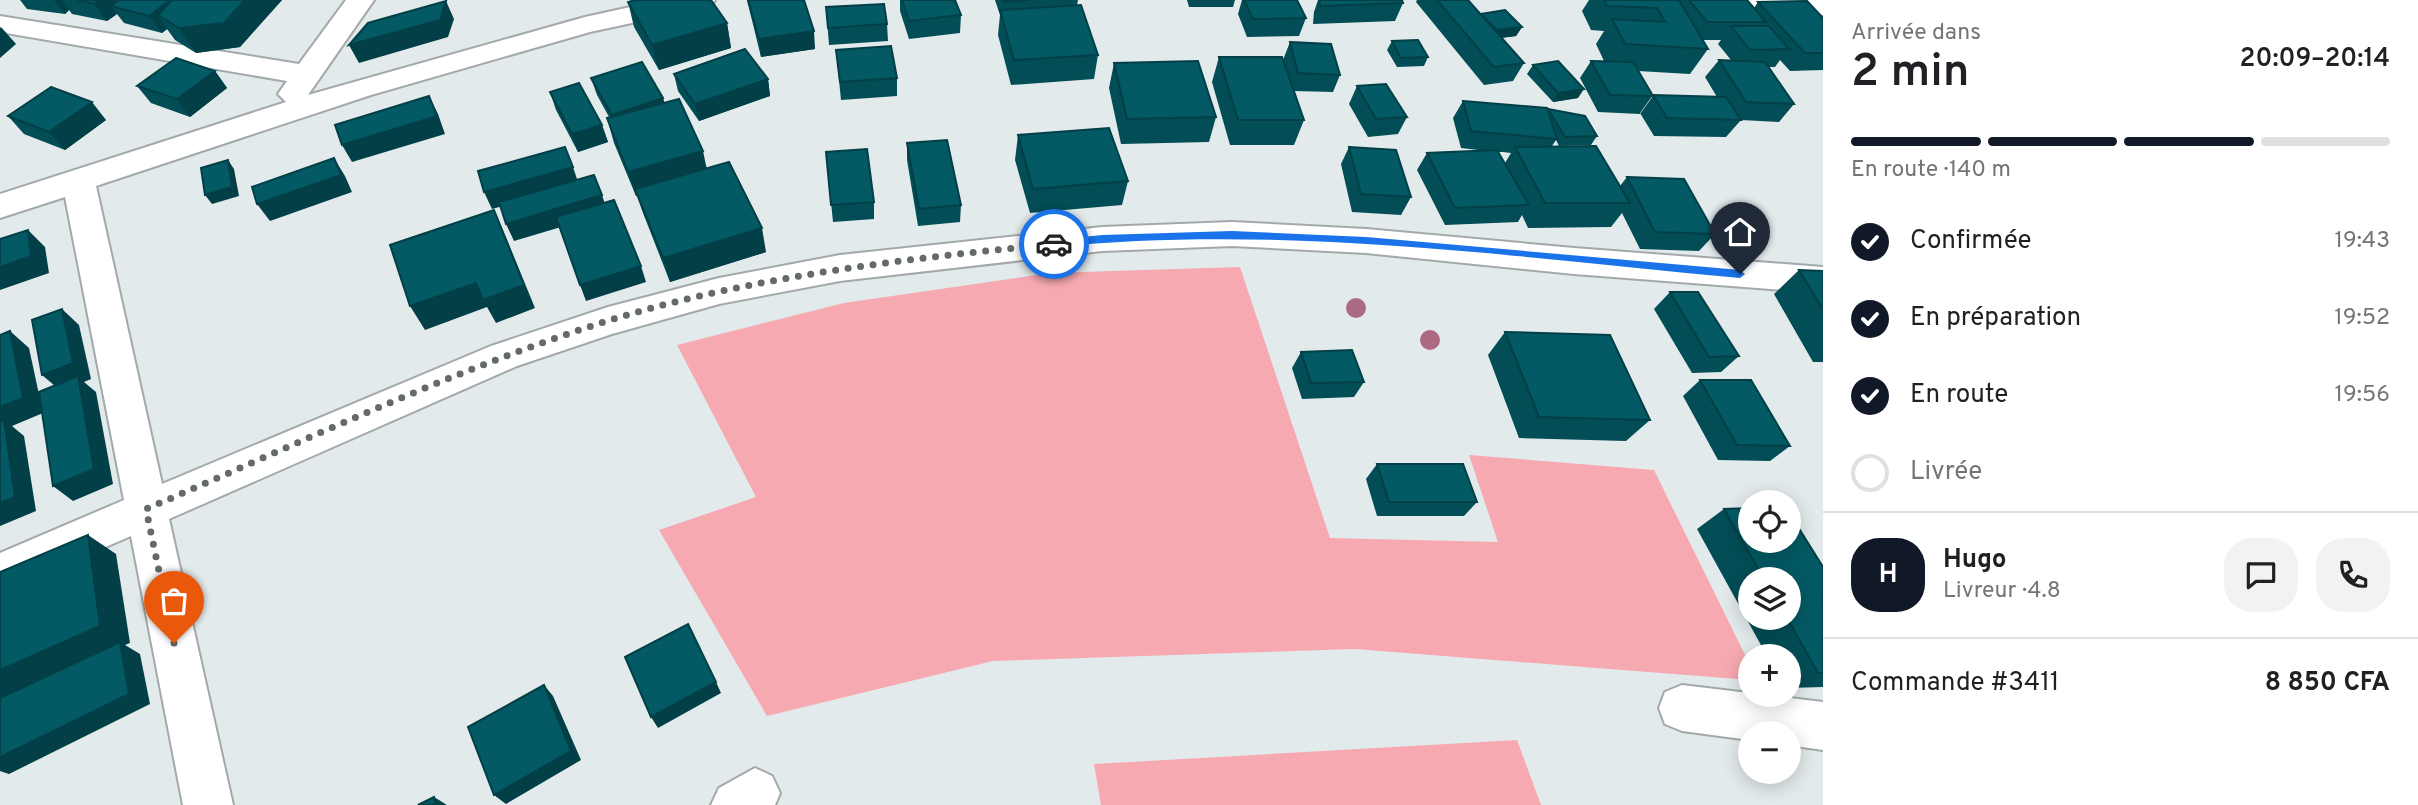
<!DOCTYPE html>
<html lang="fr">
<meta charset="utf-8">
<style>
:root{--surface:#fff;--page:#f2f2f2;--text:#202124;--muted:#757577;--line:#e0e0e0;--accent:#111827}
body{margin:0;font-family:Overpass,sans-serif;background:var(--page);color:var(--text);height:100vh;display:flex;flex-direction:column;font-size:26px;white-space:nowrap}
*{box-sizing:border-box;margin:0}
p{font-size:23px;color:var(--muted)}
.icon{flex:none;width:38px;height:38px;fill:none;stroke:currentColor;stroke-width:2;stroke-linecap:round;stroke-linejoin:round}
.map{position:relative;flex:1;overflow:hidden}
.side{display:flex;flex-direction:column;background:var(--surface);width:595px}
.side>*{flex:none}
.tools{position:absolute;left:1738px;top:490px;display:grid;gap:14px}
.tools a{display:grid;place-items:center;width:63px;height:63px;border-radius:50%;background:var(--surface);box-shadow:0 4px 18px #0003;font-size:35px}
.pin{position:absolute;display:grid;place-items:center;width:60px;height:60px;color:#fff;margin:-72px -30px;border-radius:50% 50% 50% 0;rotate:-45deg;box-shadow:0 0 7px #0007}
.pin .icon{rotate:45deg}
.courier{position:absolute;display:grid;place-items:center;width:70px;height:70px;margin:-35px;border:5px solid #1a73e8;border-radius:50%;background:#fff;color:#222;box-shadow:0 2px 9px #0007}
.headline em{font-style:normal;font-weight:600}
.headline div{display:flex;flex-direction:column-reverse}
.headline{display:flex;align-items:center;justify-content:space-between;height:119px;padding:0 28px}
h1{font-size:46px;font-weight:600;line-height:52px}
.bar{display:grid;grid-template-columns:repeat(4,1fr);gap:10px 7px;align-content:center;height:84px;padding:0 28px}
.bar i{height:9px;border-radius:5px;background:var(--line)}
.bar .active{background:var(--accent)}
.bar p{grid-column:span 4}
.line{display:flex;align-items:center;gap:18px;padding:0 28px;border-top:2px solid var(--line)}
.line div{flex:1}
.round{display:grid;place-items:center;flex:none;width:74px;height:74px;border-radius:28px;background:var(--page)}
ol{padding:0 28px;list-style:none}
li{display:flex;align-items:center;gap:21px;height:77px}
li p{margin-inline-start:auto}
li .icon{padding:7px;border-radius:50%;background:var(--accent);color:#fff;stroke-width:4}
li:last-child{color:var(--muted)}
li i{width:38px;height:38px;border:4px solid var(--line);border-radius:50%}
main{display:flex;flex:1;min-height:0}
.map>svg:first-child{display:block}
.green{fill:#f7a9b1}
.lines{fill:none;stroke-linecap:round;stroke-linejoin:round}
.street-casing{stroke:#a3a9aa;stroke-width:4}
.street{fill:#fff;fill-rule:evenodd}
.tree{fill:#ac6a82}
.wall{fill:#034d56;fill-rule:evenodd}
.shaded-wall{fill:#023f46}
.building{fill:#035a64;stroke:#023f46;stroke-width:2}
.route{fill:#1a73e8}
.done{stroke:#646969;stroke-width:7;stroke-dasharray:0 12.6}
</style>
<main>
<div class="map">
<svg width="1823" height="805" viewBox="0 0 1823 805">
<rect width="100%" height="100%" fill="#e3eaeb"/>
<path class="green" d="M1240 267 1330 538 1498 542 1469 455 1654 470 1750 665V680L1355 649 993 661 767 716 659 530 756 497 677 345 844 303 1050 273Z
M1517 740 1541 805H1101L1094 764Z"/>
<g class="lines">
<g class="street-casing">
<path id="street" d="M346 0H374L308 95 585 17 662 0H715L711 6 590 32 371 95 96 186 162 484 491 346 608 307 719 278 840 255 1102 227 1232 222 1366 229 1574 248 1823 267V293L1574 274 1366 253 1232 246 1102 251 840 281 719 304 612 334 517 366 169 519 233 805H183L131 536 0 593V553L124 500 65 197 0 218V194L286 102 278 94 287 81 0 32V16L299 64Z
M1690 0H1823V15L1704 8 1694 6Z
M1682 685 1823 702V750L1788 745V733H1750V740L1682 731 1665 724 1659 708 1665 692Z
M755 768 772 776 780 793 775 805H711L719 788Z"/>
</g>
<use href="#street" class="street"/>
</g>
<g class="tree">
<circle cx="1356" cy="308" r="10"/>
<circle cx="1430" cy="340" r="10"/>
</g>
<path class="wall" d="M20 0H282L240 47 196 53 175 40 167 29 162 33 124 23 117 14 107 21 72 14 69 10 65 14 27 9Z
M747 0H804L815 49 761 57Z
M900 0H955L961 15 960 33 909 39 900 11Z
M995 0H1078L1077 5 1098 55 1094 79 1011 85 998 35 1000 15Z
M1187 0H1235L1233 7H1189Z
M1242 0H1297L1306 18 1299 36 1247 37 1238 14Z
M1318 0H1402L1403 3 1395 21 1313 24 1314 12Z
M1417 0H1468L1481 15V14L1522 27 1516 36 1501 38 1524 63 1513 81 1484 85 1416 2Z
M1589 0H1747L1754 8 1758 2 1823 18V70L1790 71 1780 60 1775 67H1768L1794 104 1779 122 1741 120 1726 137 1654 136 1640 113 1653 95 1717 97 1705 77 1719 60H1731L1718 44 1721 40H1703L1708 49 1690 74 1638 71 1653 96 1640 114 1598 112 1580 78 1591 61H1604L1596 44 1604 31 1591 30 1582 11Z
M628 2 727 23 731 48 659 70 634 27Z
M826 7 887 24 888 41 829 45Z
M1392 41 1428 57 1424 66 1397 67 1387 50Z
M1290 42 1340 75 1333 92 1294 91 1304 120 1294 145H1230L1212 82 1219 57 1283 60Z
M836 50 897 78V96L841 100Z
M1114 63 1216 117 1209 142 1121 144 1109 88Z
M1533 65 1578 98 1553 102 1527 74Z
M215 71 227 88 190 117 151 103 137 86Z
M674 74 768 79 770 96 699 121 678 91Z
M591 78 663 98 664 102 707 168 766 252 670 282 643 213 637 196H636L614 143 607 118 609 117 597 95Z
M1357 86 1407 117 1398 134 1368 137 1349 104Z
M550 92 602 125 608 142 578 152 556 110Z
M1463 101 1548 111V109L1597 136 1591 145 1559 146 1556 140 1552 146 1620 186 1627 177 1715 234 1699 251 1640 249 1622 213 1611 227 1528 228 1522 215 1518 222 1445 225 1417 170 1427 153 1487 151 1461 148 1453 118ZM1498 152H1503L1511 153 1505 163Z
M8 116 106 120 65 150 24 134Z
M1018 135 1128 181 1122 205 1030 213 1015 160Z
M907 143 961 205 960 222 918 226 907 160Z
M1349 147 1411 197 1401 215 1352 212 1341 164Z
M826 152 874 202V219L833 222Z
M1799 270 1823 271V362H1813L1774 294Z
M1670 292 1739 356 1721 372 1692 373 1654 309Z
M1505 332 1650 420 1626 441 1519 438 1488 355Z
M1301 352 1364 382 1354 397 1302 399 1292 368Z
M1700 380 1790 446 1770 461 1718 460 1683 396Z
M1377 464 1477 502 1464 516H1377L1366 479Z
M1724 509 1823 567V687L1788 688V656H1767L1697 529ZM1750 579H1788V618H1750Z"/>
<path class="shaded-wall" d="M54 0H62L69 10 65 14Z
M99 0H135L111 6 117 14 107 21 94 4Z
M170 0H205L158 15 167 29 162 33 149 16Z
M245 0H282L240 47 196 53 179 28Z
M446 1 454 19 448 37 359 63 349 45Z
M727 23 731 48 659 70 652 45Z
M1 27 16 44 0 58V28Z
M1522 27 1516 36 1492 39 1497 30Z
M814 31 815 49 761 57 759 39Z
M215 71 227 88 190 117 177 99Z
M768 79 770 96 699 121 695 104Z
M1584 89 1578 98 1553 102 1558 93Z
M429 96 438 114 445 134 352 162 342 145Z
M663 98 668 116 617 132 612 115Z
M92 102 106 120 65 150 49 132Z
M602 125 608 142 578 152 572 134Z
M703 151 708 175 635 189 637 196H636L628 172Z
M334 158 345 176 352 192 270 221 257 204Z
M228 160 234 169 239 196 212 204 205 195Z
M573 167 579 185 492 209 484 192Z
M602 195 608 213 514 241 506 224Z
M494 210 505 235 535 308 496 323 487 307 425 330 410 306Z
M762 228 766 252 670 282 663 258Z
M28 230 45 247 49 273 0 290V267Z
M641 266 646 282 586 301 580 285Z
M62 309 79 325 91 379 84 382 96 392 113 484 73 501 53 486 61 391 42 375Z
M10 331 29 348 43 413 12 426 24 436 36 511 0 526V407Z
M88 535 116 554 130 643 125 645 140 654 150 704 9 774 0 771V670Z
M716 682 721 693 658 728 651 717Z
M544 685 553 696 581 760 506 804 494 795Z
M434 797 447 805H436Z"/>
<path class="building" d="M77 0H99L94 4Z
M119 0H170L149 16 111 6Z
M172 0H245L224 23 179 28 158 15Z
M635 0H711L727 23 652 45 628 2Z
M748 0H804L814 31 759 39Z
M902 0H955L961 15 909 21Z
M1002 0H1029L1003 2Z
M1244 0H1297L1306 18 1253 19Z
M1320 0H1402L1403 3 1320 6Z
M1437 0H1468L1524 63 1494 67Z
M1604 0H1679L1708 49 1625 44 1612 19 1665 22 1657 8 1607 6Z
M1689 0H1747L1766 22H1707Z
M446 1 440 20 349 45 368 23Z
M1807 1 1823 18V53H1805L1758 2Z
M884 4 887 24 828 28 826 7Z
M1081 5 1098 55 1014 60 1000 10Z
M1505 10 1522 27 1497 30 1481 14Z
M1731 26H1769L1789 49 1750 50Z
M1418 40 1428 57 1401 58 1392 41Z
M1290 42 1331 44 1340 75 1298 73Z
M891 46 897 78 840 82 836 50Z
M745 49 768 79 695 104 674 74Z
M1219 57H1282L1304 120H1238Z
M176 58 215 71 177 99 137 86Z
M1719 60 1765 62 1794 104 1746 102Z
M1198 61 1216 117 1127 119 1114 63Z
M1558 61 1584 89 1558 93 1533 65Z
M1591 61 1633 62 1653 96 1610 95Z
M642 62 663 98 612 115 591 78Z
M579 83 602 125 572 134 550 92Z
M1386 84 1407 117 1376 119 1357 86Z
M51 87 92 102 49 132 8 116Z
M1653 95 1726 97 1741 120 1667 118Z
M429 96 437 116 342 145 335 125Z
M679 99 703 151 628 172 607 118Z
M1463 101 1547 108 1557 139 1471 131Z
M1548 109 1585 116 1597 136 1565 137Z
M1109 128 1128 181 1033 189 1018 135Z
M947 140 961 205 919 209 907 143Z
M1596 146 1630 203H1545L1515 147Z
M565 147 573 167 484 192 478 171Z
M1349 147 1396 150 1411 197 1361 194Z
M867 149 874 202 831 205 826 152Z
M1497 150 1529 205 1455 208 1427 153Z
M334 158 341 175 257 204 252 187Z
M228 160 232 187 205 195 201 168Z
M729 162 762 228 663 258 635 189Z
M594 175 602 195 506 224 499 202Z
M1627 177 1684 179 1715 234 1655 232Z
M614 200 641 266 580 285 556 217Z
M494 210 524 285 483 300 476 283 410 306 390 245Z
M28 230 31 256 0 267V239Z
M1799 270 1823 271V309Z
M1670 292H1698L1739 356 1709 357Z
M62 309 73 363 42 375 32 320Z
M10 331 23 398 0 407V335Z
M1505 332 1610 335 1650 420 1539 417Z
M1352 350 1364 382 1311 383 1301 352Z
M78 376 94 469 53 486 39 392Z
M1700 380H1751L1790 446 1737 445Z
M4 420 15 497 0 503V422Z
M1377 464H1463L1477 502H1389Z
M1750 508V541H1788V511L1823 567V673H1818L1787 618H1788V579H1764L1724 509Z
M88 535 100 626 0 670V572Z
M688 624 716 682 651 717 625 657Z
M120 642 129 694 0 757V698Z
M544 685 571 751 494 795 468 727Z
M434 797 436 805H418Z"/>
<path class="route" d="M1232 231 1366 237 1740 270 1745 274 1740 278C1513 257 1283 224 1054 247L1049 244 1054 240 1102 235Z"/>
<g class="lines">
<path class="done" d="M174 643 146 509C298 444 449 371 607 321 752 276 904 259 1054 244"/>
</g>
</svg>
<div class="tools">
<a><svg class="icon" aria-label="locate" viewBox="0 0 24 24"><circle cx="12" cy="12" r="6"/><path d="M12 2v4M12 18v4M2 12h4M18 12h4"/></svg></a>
<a><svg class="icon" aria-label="layers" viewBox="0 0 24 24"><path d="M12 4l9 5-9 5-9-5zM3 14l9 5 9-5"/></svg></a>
<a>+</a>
<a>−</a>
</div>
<div class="pin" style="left:174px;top:643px;background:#ea580c"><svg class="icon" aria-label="bag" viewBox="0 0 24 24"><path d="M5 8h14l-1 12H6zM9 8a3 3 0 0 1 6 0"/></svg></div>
<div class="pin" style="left:1740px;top:274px;background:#1f2937"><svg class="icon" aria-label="home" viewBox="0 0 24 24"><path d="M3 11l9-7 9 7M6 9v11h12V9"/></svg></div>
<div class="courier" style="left:1054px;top:244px"><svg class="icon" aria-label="car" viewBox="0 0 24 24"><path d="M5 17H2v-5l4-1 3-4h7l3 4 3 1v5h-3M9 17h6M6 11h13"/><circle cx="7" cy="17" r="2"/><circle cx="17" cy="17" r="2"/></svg></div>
</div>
<section class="side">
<div class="headline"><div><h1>2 min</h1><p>Arrivée dans</p></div><em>20:09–20:14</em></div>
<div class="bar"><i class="active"></i><i class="active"></i><i class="active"></i><i></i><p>En route · 140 m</p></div>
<ol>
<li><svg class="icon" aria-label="check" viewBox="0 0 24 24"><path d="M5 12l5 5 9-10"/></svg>Confirmée<p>19:43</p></li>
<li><svg class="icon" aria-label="check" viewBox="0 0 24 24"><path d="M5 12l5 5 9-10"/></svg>En préparation<p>19:52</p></li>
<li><svg class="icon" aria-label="check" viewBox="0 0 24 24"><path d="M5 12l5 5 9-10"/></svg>En route<p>19:56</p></li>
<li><i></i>Livrée</li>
</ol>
<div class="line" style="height:126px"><b class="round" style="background:var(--accent);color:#fff">H</b><div><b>Hugo</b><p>Livreur · 4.8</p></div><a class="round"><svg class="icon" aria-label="chat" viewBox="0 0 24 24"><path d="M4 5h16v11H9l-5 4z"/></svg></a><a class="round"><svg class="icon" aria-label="phone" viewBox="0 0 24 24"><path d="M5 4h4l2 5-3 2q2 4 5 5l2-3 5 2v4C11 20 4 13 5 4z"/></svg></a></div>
<div class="line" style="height:91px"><div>Commande #3411</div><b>8 850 CFA</b></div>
</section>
</main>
